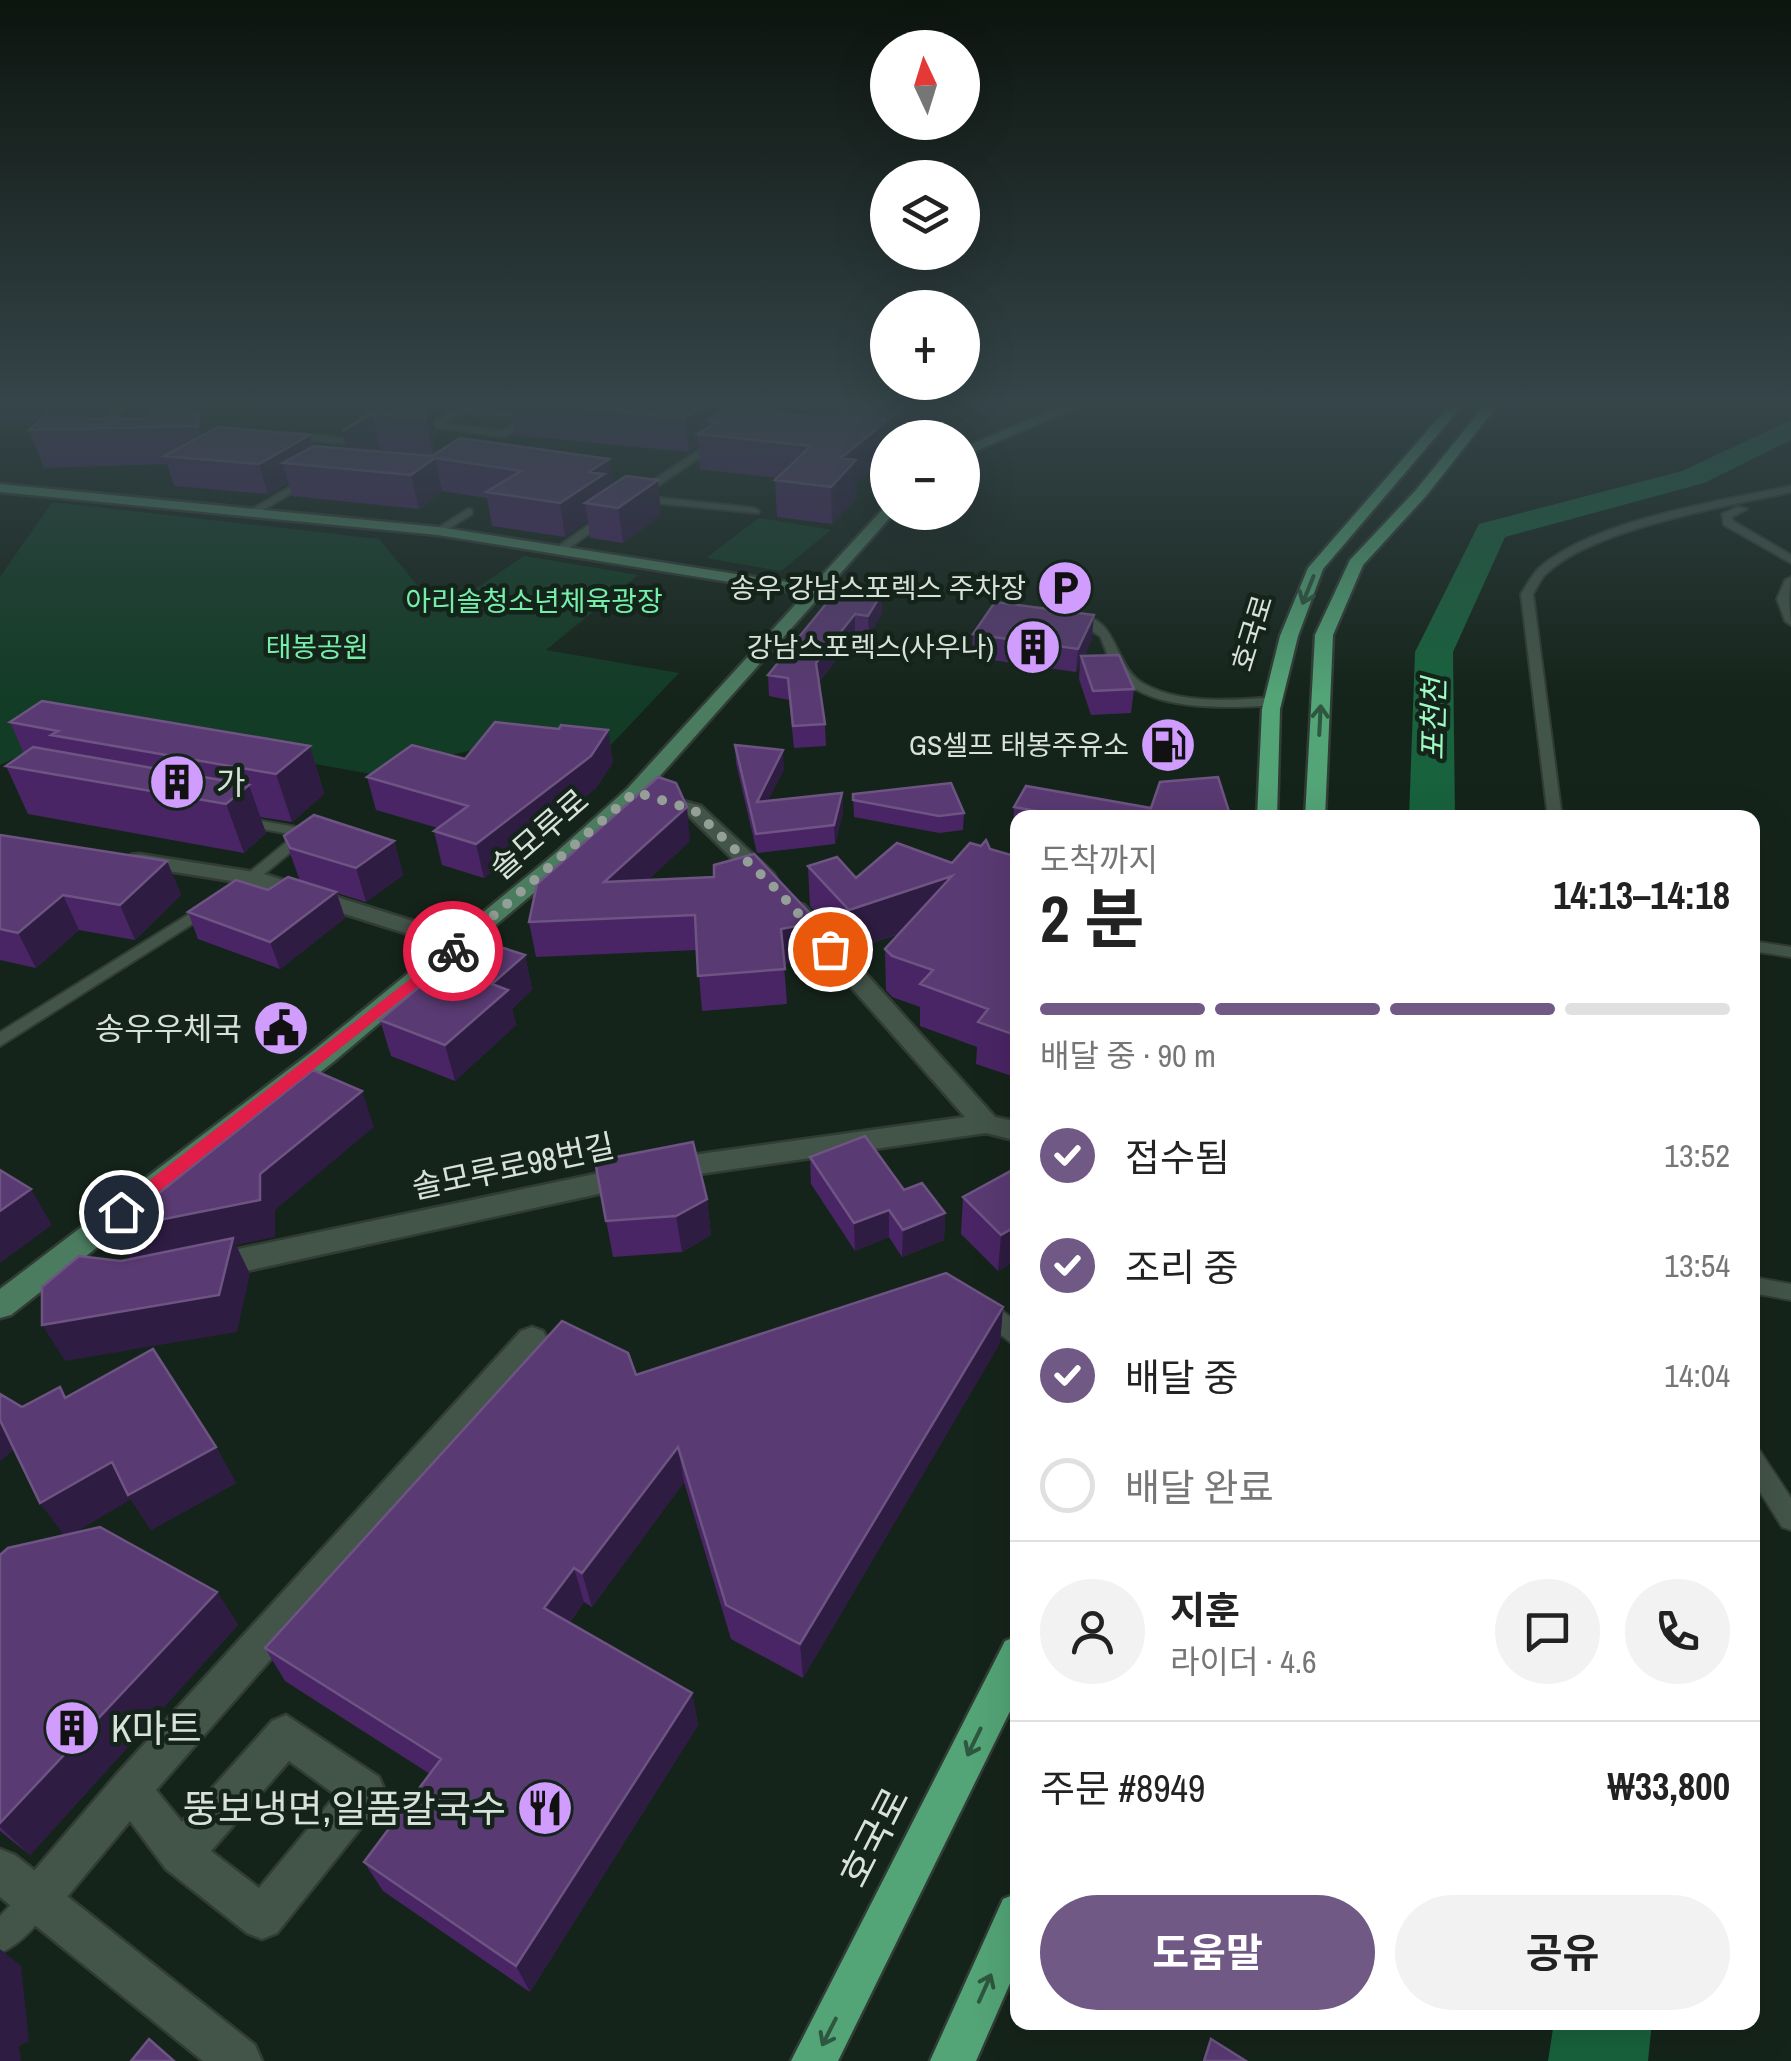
<!DOCTYPE html>
<html lang="ko">
<meta charset="utf-8">
<style>
:root{--surface:#fff;--page:#f2f2f2;--text:#222;--muted:#767676;--line:#e0e0e0;--accent:#705985}
body{margin:0;font-family:"Archivo Narrow","Noto Sans KR",sans-serif;background:var(--page);color:var(--text);height:100vh;display:flex;flex-direction:column;font-size:38px;white-space:nowrap}
*{box-sizing:border-box;margin:0}
p{font-size:32px;color:var(--muted)}
.icon{flex:none;width:55px;height:55px;fill:none;stroke:currentColor;stroke-width:2;stroke-linecap:round;stroke-linejoin:round}
.map{position:relative;flex:1;overflow:hidden}
.details{position:absolute;left:1010px;top:810px;width:750px;height:1220px;display:flex;flex-direction:column;background:var(--surface);border-radius:20px;box-shadow:0 10px 40px #0002}
.details>*{flex:none}
.needle{width:65px;rotate:356deg}
.tools{position:absolute;left:870px;top:30px;display:grid;gap:20px}
.tools a{display:grid;place-items:center;width:110px;height:110px;border-radius:50%;background:var(--surface);box-shadow:0 10px 40px #0002;font-size:50px}
.pin{position:absolute;display:grid;place-items:center;width:85px;height:85px;color:#fff;margin:-42px;border:5px solid #fff;border-radius:50%;box-shadow:0 2px 10px #0007}
.courier{position:absolute;display:grid;place-items:center;width:100px;height:100px;margin:-50px;border:8px solid #e11d48;border-radius:50%;background:#fff;color:#222;box-shadow:0 2px 12px #0007}
.overview em{font-style:normal;font-weight:700}
.overview div{display:flex;flex-direction:column-reverse}
.overview{display:flex;align-items:center;justify-content:space-between;height:170px;padding:0 30px}
h1{font-size:65px;font-weight:700;line-height:75px}
.bar{display:grid;grid-template-columns:repeat(4,1fr);gap:15px 10px;align-content:center;height:120px;padding:0 30px}
.bar i{height:12px;border-radius:8px;background:var(--line)}
.bar .selected{background:var(--accent)}
.bar p{grid-column:span 4}
.line{display:flex;align-items:center;gap:25px;padding:0 30px;border-top:2px solid var(--line)}
.line div{flex:1}
.round{display:grid;place-items:center;flex:none;width:105px;height:105px;border-radius:52px;background:var(--page)}
ol{padding:0 30px;list-style:none}
li{display:flex;align-items:center;gap:30px;height:110px}
li p{margin-inline-start:auto}
li .icon{padding:10px;border-radius:50%;background:var(--accent);color:#fff;stroke-width:4}
li:last-child{color:var(--muted)}
li i{width:55px;height:55px;border:5px solid var(--line);border-radius:50%}
.primary-button{display:flex;gap:20px;margin-top:auto;padding:20px 30px}
.primary-button a{flex:1;height:115px;border-radius:60px;background:var(--accent);color:#fff;font-size:40px;font-weight:700;line-height:115px;text-align:center}
.primary-button a+a{background:var(--page);color:var(--text)}
.map>svg:first-child{display:block}
.green{fill:#133c26}
.lines{fill:none;stroke-linecap:round;stroke-linejoin:round}
.river{fill:#18623d;fill-rule:evenodd}
.service-casing{stroke:#313c35;stroke-width:4}
.minor-casing{stroke:#313c35;stroke-width:5}
.tertiary-casing{stroke:#313c35;stroke-width:5}
.secondary-casing{stroke:#313c35;stroke-width:5}
.primary-casing{stroke:#313c35;stroke-width:5}
.service{fill:#435449;fill-rule:evenodd}
.minor{fill:#435449;fill-rule:evenodd}
.tertiary{fill:#435449;fill-rule:evenodd}
.secondary{fill:#4b7c60;fill-rule:evenodd}
.primary{fill:#53a477;fill-rule:evenodd}
.wall{fill:#4a2565}
.shaded-wall{fill:#2e1c42}
.building{fill:#593a72;stroke:#6d5482;stroke-width:2.5}
.oneway{stroke:#2e573f}
.route{fill:#e11d48}
.done{stroke:#94a097;stroke-width:10;stroke-dasharray:0 18}
.labels{text-anchor:middle;dominant-baseline:central;stroke-width:9;stroke-linejoin:round;paint-order:stroke}
.far-poi-label{font-size:28px;fill:#d8e2db;stroke:#15241a;text-anchor:end}
.far-park-label{font-size:28px;fill:#74eea9;stroke:#15241a}
.far-street-label{font-size:28px;fill:#d8e2db;stroke:#15241a}
.far-water-label{font-size:30px;font-style:italic;fill:#9efbc3;stroke:#15241a}
.poi-label{font-size:32px;fill:#d8e2db;stroke:#15241a;text-anchor:start}
.street-label{font-size:32px;fill:#d8e2db;stroke:#15241a}
.near-poi-label{font-size:38px;fill:#d8e2db;stroke:#15241a;text-anchor:start}
.near-street-label{font-size:38px;fill:#d8e2db;stroke:#15241a}
</style>
<div class="map">
<svg width="1791" height="2061" viewBox="0 0 1791 2061">
<rect width="100%" height="100%" fill="#15241a"/>
<path class="green" d="M52 502 379 539 440 613 524 556 638 575 546 650 679 673 607 749 502 743 371 774 126 730 61 736 0 765V577Z
M759 518 831 530 781 571 706 558Z"/>
<g class="lines">
<path class="river" d="M1791 420V440L1704 483 1505 537 1453 652 1455 818H1409L1415 652 1479 524 1682 471Z
M1554 2022H1652L1648 2061H1548Z"/>
<g class="service-casing">
<path id="service" d="M120 406H129L98 433H92V429Z
M762 406H772L744 427H738V423Z
M459 407 531 414 535 417 505 437 410 424 414 421 432 423ZM461 413 522 419 503 431 443 424Z
M288 433 367 440 372 443 367 446 285 438 283 436Z
M716 439 719 440V444L643 496 754 508 759 511 758 513 635 501 634 493Z
M309 476 314 479 312 481 258 513 249 511Z
M1791 486V492C1727 506 1591 529 1546 574 1540 579 1537 588 1533 594L1562 818H1548L1521 594C1527 585 1532 575 1539 568 1596 519 1718 502 1791 486Z
M1738 507 1747 509 1732 517 1733 521 1791 555V563L1724 525 1722 514Z
M468 509 472 510V514L442 533 433 531Z
M604 514 613 516 564 552H556V548Z
M1791 577 1789 599 1791 625 1785 621 1777 599 1785 580Z
M1071 615C1121 613 1110 664 1144 684 1182 705 1232 700 1274 697L1280 701 1274 705C1228 708 1147 713 1116 672 1108 661 1106 648 1100 636L1071 619Z
M240 817 307 829 314 833 245 890H235L232 887 235 884 295 835 235 824 233 821Z
M210 901 216 903 218 906 216 909 0 1046V1032Z
M1752 941 1791 947V957L1752 951Z
M1752 1277 1791 1284V1300L1752 1293Z
M983 1299 991 1302 1018 1323V1345L1010 1342 975 1314 972 1308 975 1302Z
M1752 1448 1760 1451 1791 1498V1530L1782 1527 1752 1479Z
M37 1885 48 1889 52 1900C44 1920 20 1945 0 1953V1916L26 1889Z"/>
</g>
<g class="minor-casing">
<path id="minor" d="M654 793 701 806 773 873 776 878 773 883H757L687 814 647 803V795Z
M139 854 261 873 470 939 474 944 462 951 250 884 131 865 128 860 131 855Z
M796 903 804 905 995 1117 1018 1122V1141L986 1133 671 1178 210 1279 199 1275 195 1267 199 1259 210 1255 671 1158 965 1117 788 915 785 910 788 905Z
M532 1327 543 1331 548 1340 543 1349 156 1790 182 1822 272 1721 286 1715 379 1777 385 1791 379 1805 277 1933 262 1939 247 1933 166 1869 130 1821 52 1915 37 1921 22 1915 16 1900 22 1885 116 1775 521 1331ZM289 1761 336 1795 259 1888 211 1851Z"/>
</g>
<g class="tertiary-casing">
<path id="tertiary" d="M0 1849 15 1855 255 2045 262 2061H203L0 1897Z"/>
</g>
<g class="secondary-casing">
<path id="secondary" d="M1062 406H1079L962 457V448Z
M0 484 438 527 812 586 883 509 895 512 642 796 567 865 332 1063 11 1315 0 1318V1289L314 1050 552 856 628 788 805 594 438 535 0 492Z"/>
</g>
<g class="primary-casing">
<path id="primary" d="M1449 406H1462L1323 569 1298 636 1280 709 1277 818H1257L1262 709 1280 636 1308 568Z
M1484 406H1497L1426 496 1363 565 1333 635 1325 818H1305L1315 635 1350 560 1416 490Z
M1018 1636V1695L838 2061H791L1005 1641Z
M1018 1893V1965L976 2061H930L1003 1899Z"/>
</g>
<use href="#service" class="service"/>
<use href="#minor" class="minor"/>
<use href="#tertiary" class="tertiary"/>
<use href="#secondary" class="secondary"/>
<use href="#primary" class="primary"/>
</g>
<path class="wall" d="M0 406H115L106 413H90V418H147L156 412H128L126 406H247V409L183 411 199 413 206 434 313 447 347 449 342 431 380 406H455L433 418 436 433 433 455 380 450 378 452 432 456 609 459 612 485 661 515 623 543 590 538 588 521 565 537 492 526 487 498 442 491 419 509 292 496 288 482 268 494 174 486 167 464 44 468 29 430 40 420 0 421Z
M478 406H740V410L770 412V406H934L933 416 888 438V455L857 482V497L832 524 777 517 775 480 777 478 700 469 698 446 689 452 514 435 510 411Z
M839 588 882 613 869 636 855 635 819 682 825 724 826 746 794 748 789 700 769 696 768 675Z
M973 634 1092 638 1084 656 1134 689 1131 713 1091 715 1079 679 1080 663 1076 672 972 657Z
M10 722 310 746 324 794 292 822 260 817 266 833 244 853 28 814 6 766 24 754Z
M735 745 784 769 768 800 842 793 843 812 835 844 757 853 736 763Z
M465 759 613 762 596 788 484 878 442 865 434 831 438 828 376 810 367 777Z
M853 794 964 813 963 830 939 833 854 817Z
M1014 807 1151 808 1231 818H1018V847L1012 846Z
M0 835 167 861 181 895 135 940 79 930 36 968 0 960Z
M284 836 394 841 403 875 366 902 337 893 345 918 280 969 198 939 188 912 300 881Z
M690 841 648 880 818 922 820 957 784 964 787 1004 702 1011 697 950 536 957 529 922Z
M990 849 1018 857V1078L976 1064 977 1047 920 1026V1007L892 997 886 990 885 949 899 934 850 950 810 906 808 866 856 878 952 863Z
M525 955 532 990 512 1009 516 1025 455 1081 391 1056 380 1020Z
M810 1157 904 1190 945 1213 944 1240 902 1257 889 1237 855 1251 811 1184Z
M595 1161 707 1199 711 1235 682 1252 613 1257Z
M1018 1167V1259L998 1271 961 1234 963 1197Z
M1003 1307 1000 1343 803 1678 731 1639 684 1482 592 1607 584 1602 570 1622 692 1693 698 1725 530 1992 383 1891 364 1862 430 1774 285 1681 265 1648 636 1375Z
M0 1394 22 1407 66 1397 216 1447 236 1483 151 1530 131 1499 75 1532 217 1592 238 1625 30 1855 0 1831V1555L64 1535 14 1449 0 1461Z"/>
<path class="shaded-wall" d="M104 406H115L106 413Z
M427 406H455L433 418 436 433 433 455 426 418Z
M703 406H740L741 416 719 421 708 420 710 435 697 434 698 446 689 452 685 418Z
M905 406H934L933 416 908 438H888V455L857 482V497L832 524 831 487 841 458Z
M199 413 210 450V463L198 426Z
M372 414 380 450 351 468 342 431Z
M310 435 318 465 283 463 288 482 268 494 259 464Z
M435 458 442 491 419 509 411 475Z
M609 459 613 492 585 503 588 521 565 537 560 503 589 472Z
M658 480 661 515 623 543 618 508Z
M882 593V613L869 636 868 616Z
M855 614V635L817 684 816 663Z
M1094 615 1092 638 1082 659 1081 656 1080 663 1076 672 1078 649Z
M608 730 613 762 596 788 484 878 476 844Z
M310 746 324 794 292 822 276 774Z
M783 750 784 769 758 820 757 802Z
M249 785 266 833 244 853 226 804Z
M842 793 843 812 835 844 834 825Z
M687 807 690 841 609 916 604 882Z
M394 841 403 875 366 902 356 868Z
M167 861 181 895 135 940 120 905Z
M952 876 951 916 850 950 849 910Z
M336 892 345 918 280 969 270 942Z
M63 895 79 930 36 968 18 933Z
M818 922 820 957 783 964 781 929Z
M525 955 532 990 512 1009 516 1025 455 1081 445 1045 492 984Z
M362 1091 374 1127 275 1210V1237L236 1245 250 1274 237 1332 65 1361 42 1325 134 1266 114 1229 260 1174Z
M31 1189 52 1225 0 1263V1211Z
M707 1199 711 1235 682 1252 676 1216Z
M889 1210V1237L855 1251 854 1223Z
M945 1213 944 1240 902 1257 903 1230Z
M1018 1225V1259L998 1271 1001 1235Z
M1003 1307 1000 1343 803 1678 800 1644Z
M0 1416 20 1444 0 1461Z
M216 1447 236 1483 151 1530 131 1499 66 1538 40 1503 112 1462Z
M678 1447 684 1482 592 1607 582 1573Z
M574 1568 584 1602 555 1642 544 1608Z
M217 1592 238 1625 30 1855 0 1827V1823Z
M692 1693 698 1725 530 1992 516 1966Z
M0 1949 21 1966 29 2041 19 2046 21 2061H0Z"/>
<path class="building" d="M380 406H427L426 418 372 414 342 431Z
M561 406H703L685 418Z
M852 406H905L841 458 856 460 831 487 775 480 811 446 697 434 719 421 708 420 725 408 834 419Z
M161 408 199 413 198 426 29 430 48 414 51 419 147 418Z
M218 427 310 435 259 464 164 456Z
M460 438 609 459 589 472 604 474 560 503 486 492 521 471 435 458 411 475 283 463 314 446 432 456Z
M626 476 658 480 618 508 585 503Z
M839 588 882 593 868 616 855 614 816 663 825 724 793 726 788 678 768 675Z
M995 602 1094 615 1078 649 973 634Z
M1119 655 1134 689 1093 691 1081 656Z
M42 701 310 746 276 774 51 735 58 731 10 722Z
M495 722 559 729 561 725 608 730 591 756 476 844 434 831 468 806 367 777 412 745 465 759Z
M735 745 783 750 757 802 842 793 834 825 756 834Z
M33 747 249 785 226 804 6 766Z
M658 777 676 783 687 807 604 882 714 877V865L754 854 818 922 781 929 785 969 698 976 695 915 529 922 537 884Z
M1218 777 1231 818H1063L1064 816 1014 807 1026 786 1151 808 1160 782Z
M951 783 964 813 939 816 853 800V794Z
M314 815 394 841 356 868 290 848 284 836Z
M0 835 167 861 120 905 63 895 18 933 0 929Z
M986 840 990 849 1018 857V1036L978 1022 988 1009 920 984 933 970 892 956 885 949 952 876 849 910 808 866 837 857 856 878 897 843 952 863 970 843 981 846Z
M288 877 336 892 270 942 188 912 236 880 268 890Z
M476 939 525 955 492 984 508 990 445 1045 380 1020Z
M313 1070 362 1091 260 1174V1200L114 1229Z
M865 1136 904 1190 922 1183 945 1213 903 1230 889 1210 854 1223 810 1157Z
M693 1142 707 1199 676 1216 606 1221 595 1161Z
M1018 1167V1225L1001 1235 963 1197Z
M0 1170 31 1189 0 1211Z
M233 1238 219 1295 42 1325V1287L79 1256 121 1261Z
M946 1273 1003 1307 800 1644 726 1605 678 1447 582 1573 574 1568 544 1608 692 1693 516 1966 364 1862 441 1759 265 1648 562 1321 628 1353 636 1375Z
M153 1349 216 1447 128 1495 112 1462 40 1503 0 1420V1394L22 1407 60 1387 65 1398Z
M100 1527 217 1592 0 1823V1555L8 1548Z
M149 2039 174 2061H131Z
M1211 2039 1246 2061H1204Z"/>
<defs><path id="oneway-shaft" d="M-6 0H5M1.5-3L5.5 0L1.5 3" fill="none" stroke-width="1.6" stroke-linecap="round" stroke-linejoin="round" transform="scale(2.5)"/></defs>
<g class="oneway">
<use href="#oneway-shaft" transform="translate(1308 590) rotate(112)"/>
<use href="#oneway-shaft" transform="translate(1320 720) rotate(-87)"/>
<use href="#oneway-shaft" transform="translate(974 1742) rotate(116)"/>
<use href="#oneway-shaft" transform="translate(985 1988) rotate(-66)"/>
<use href="#oneway-shaft" transform="translate(829 2032) rotate(117)"/>
</g>
<linearGradient id="sky" x2="0" y2="1"><stop stop-color="#0c140e"/><stop offset="0.58" stop-color="#354549"/><stop offset="1" stop-color="#354549" stop-opacity="0"/></linearGradient>
<rect width="1791" height="695" fill="url(#sky)"/>
<path class="route" d="M453 946 459 948V954L128 1216H115V1207Z"/>
<g class="lines">
<path class="done" d="M453 951 635 792 694 810 778 891 830 949"/>
</g>
<defs>
<g id="parking-disc" transform="scale(2.875)"><circle r="9.5" fill="#d09dff" stroke="#15241a"/><path d="M-3.5-5.5H1a3.5 3.5 0 0 1 0 7H-1V5.5H-3.5ZM-1-3.4V-.6H.8a1.4 1.4 0 0 0 0-2.8Z" fill="#111"/></g>
<g id="building-disc" transform="scale(2.875)"><circle r="9.5" fill="#d09dff" stroke="#15241a"/><path d="M-4-6H4V6H1V3H-1V6H-4ZM-2.5-4.3h1.7v1.8h-1.7ZM.8-4.3h1.7v1.8H.8ZM-2.5-1h1.7V.8h-1.7ZM.8-1h1.7V.8H.8Z" fill="#111"/></g>
<g id="fuel-disc" transform="scale(2.875)"><circle r="9.5" fill="#d09dff" stroke="#15241a"/><path d="M-5.5-6h7V0h2V4h1.3V-2.5L3-4.5l.8-.8L6-3V5H2.5V1h-1V6h-7ZM-4.2-4.7v3.2H.2V-4.7Z" fill="#111"/></g>
<g id="civic-disc" transform="scale(2.875)"><circle r="9.5" fill="#d09dff" stroke="#15241a"/><path d="M-.6-6.5H3V-4.5H.6V-3L4-1V1h2V6H-6V1h2V-1L-.6-3ZM-1.2 2.5V6h2.4V2.5Z" fill="#111"/></g>
<g id="restaurant-disc" transform="scale(2.875)"><circle r="9.5" fill="#d09dff" stroke="#15241a"/><path d="M-5-6h1v4h1v-4h1v4h1v-4h1v5L-1.5 .5V6h-2V.5L-5-1ZM5-6V6H3V1.5H1.5Q1.5-4 5-6Z" fill="#111"/></g>
</defs>
<g fill-rule="evenodd">
<use href="#parking-disc" x="1065" y="588"/>
<use href="#building-disc" x="1033" y="647"/>
<use href="#fuel-disc" x="1168" y="745"/>
<use href="#building-disc" x="177" y="782"/>
<use href="#civic-disc" x="281" y="1028"/>
<use href="#building-disc" x="72" y="1728"/>
<use href="#restaurant-disc" x="545" y="1808"/>
</g>
<g class="labels">
<g class="far-poi-label">
<text x="1026" y="588">송우 강남스포렉스 주차장</text>
<text x="994" y="647">강남스포렉스(사우나)</text>
<text x="1129" y="745">GS셀프 태봉주유소</text>
</g>
<g class="far-park-label">
<text x="534" y="601">아리솔청소년체육광장</text>
<text x="317" y="647">태봉공원</text>
</g>
<g class="far-street-label">
<text transform="translate(1252 633) rotate(-73)">호국로</text>
</g>
<g class="far-water-label">
<text transform="translate(1433 719) rotate(-89)">포천천</text>
</g>
<g class="poi-label">
<text x="216" y="782">가</text>
<text x="242" y="1028" text-anchor="end">송우우체국</text>
</g>
<g class="street-label">
<text transform="translate(539 834) rotate(-41)">솔모루로</text>
<text transform="translate(513 1166) rotate(-12)">솔모루로98번길</text>
</g>
<g class="near-poi-label">
<text x="111" y="1728">K마트</text>
<text x="506" y="1808" text-anchor="end">뚱보냉면,일품칼국수</text>
</g>
<g class="near-street-label">
<text transform="translate(874 1837) rotate(-63)">호국로</text>
</g>
</g>
</svg>
<div class="tools">
<a><svg class="needle" viewBox="-14 -14 28 28"><path d="M0-13l5 13h-10z" fill="#e53935"/><path d="M0 13l5-13h-10z" fill="#767676"/></svg></a>
<a><svg class="icon" aria-label="layers" viewBox="0 0 24 24"><path d="M12 4l9 5-9 5-9-5zM3 14l9 5 9-5"/></svg></a>
<a>+</a>
<a>−</a>
</div>
<div class="pin" style="left:830px;top:949px;background:#ea580c"><svg class="icon" aria-label="bag" viewBox="0 0 24 24"><path d="M5 8h14l-1 12H6zM9 8a3 3 0 0 1 6 0"/></svg></div>
<div class="pin" style="left:121px;top:1212px;background:#1f2937"><svg class="icon" aria-label="home" viewBox="0 0 24 24"><path d="M3 11l9-7 9 7M6 9v11h12V9"/></svg></div>
<div class="courier" style="left:453px;top:951px"><svg class="icon" aria-label="bike" viewBox="0 0 24 24"><circle cx="6" cy="16" r="4"/><circle cx="18" cy="16" r="4"/><path d="M6 16l4-8h5l3 8M10 8l3 8H6M13 5h3"/></svg></div>
<section class="details">
<div class="overview"><div><h1>2 분</h1><p>도착까지</p></div><em>14:13–14:18</em></div>
<div class="bar"><i class="selected"></i><i class="selected"></i><i class="selected"></i><i></i><p>배달 중 · 90 m</p></div>
<ol>
<li><svg class="icon" aria-label="check" viewBox="0 0 24 24"><path d="M5 12l5 5 9-10"/></svg>접수됨<p>13:52</p></li>
<li><svg class="icon" aria-label="check" viewBox="0 0 24 24"><path d="M5 12l5 5 9-10"/></svg>조리 중<p>13:54</p></li>
<li><svg class="icon" aria-label="check" viewBox="0 0 24 24"><path d="M5 12l5 5 9-10"/></svg>배달 중<p>14:04</p></li>
<li><i></i>배달 완료</li>
</ol>
<div class="line" style="height:180px"><a class="round"><svg class="icon" aria-label="person" viewBox="0 0 24 24"><circle cx="12" cy="8" r="4"/><path d="M4 21q1-7 8-7t8 7"/></svg></a><div><b>지훈</b><p>라이더 · 4.6</p></div><a class="round"><svg class="icon" aria-label="chat" viewBox="0 0 24 24"><path d="M4 5h16v11H9l-5 4z"/></svg></a><a class="round"><svg class="icon" aria-label="phone" viewBox="0 0 24 24"><path d="M5 4h4l2 5-3 2q2 4 5 5l2-3 5 2v4C11 20 4 13 5 4z"/></svg></a></div>
<div class="line" style="height:130px"><div>주문 #8949</div><b>₩33,800</b></div>
<div class="primary-button"><a>도움말</a><a>공유</a></div>
</section>
</div>
